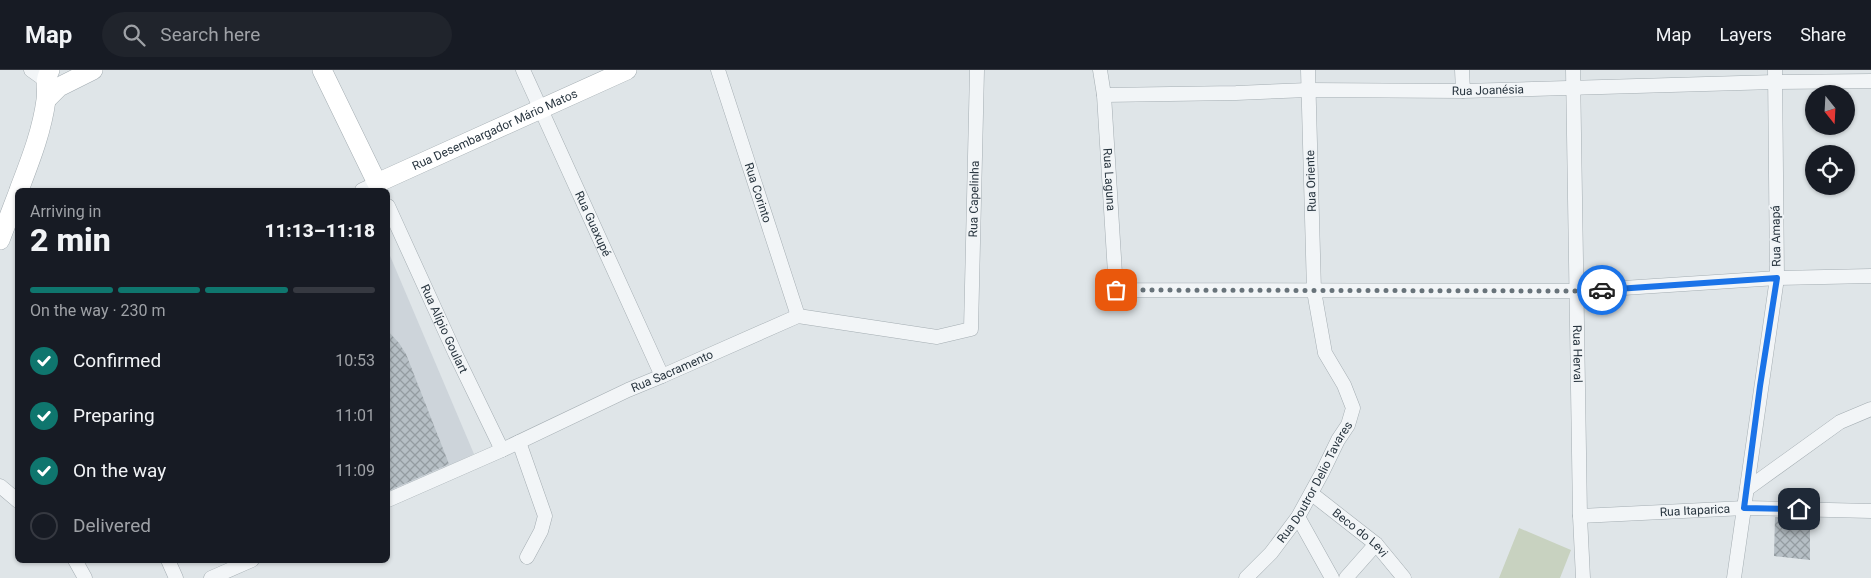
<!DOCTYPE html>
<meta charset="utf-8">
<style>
:root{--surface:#171b24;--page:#20242c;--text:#f1f3f6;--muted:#9ea1a6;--line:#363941;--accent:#0f766e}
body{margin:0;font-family:Roboto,sans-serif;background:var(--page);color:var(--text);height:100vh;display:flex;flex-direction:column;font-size:19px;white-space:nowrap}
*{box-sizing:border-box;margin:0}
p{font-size:16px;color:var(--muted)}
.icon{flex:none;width:28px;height:28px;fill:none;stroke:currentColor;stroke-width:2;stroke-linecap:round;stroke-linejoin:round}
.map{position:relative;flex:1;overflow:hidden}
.details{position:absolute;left:15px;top:118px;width:375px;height:375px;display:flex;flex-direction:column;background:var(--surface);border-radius:8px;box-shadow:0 1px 4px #0004}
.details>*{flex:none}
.needle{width:32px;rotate:162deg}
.buttons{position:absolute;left:1805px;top:15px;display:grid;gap:10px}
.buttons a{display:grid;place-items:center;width:50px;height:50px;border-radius:50%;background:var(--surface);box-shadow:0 1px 4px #0004;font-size:25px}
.pin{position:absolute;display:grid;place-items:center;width:42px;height:42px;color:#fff;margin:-21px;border-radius:10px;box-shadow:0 2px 8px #0006}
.courier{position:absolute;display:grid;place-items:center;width:50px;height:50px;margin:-25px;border:4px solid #1a73e8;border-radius:50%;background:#fff;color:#222;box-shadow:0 1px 6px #0007}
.head em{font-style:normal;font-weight:800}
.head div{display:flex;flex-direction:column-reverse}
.head{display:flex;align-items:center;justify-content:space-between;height:85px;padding:0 15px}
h1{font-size:32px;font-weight:800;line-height:38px}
.bar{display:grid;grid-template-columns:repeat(4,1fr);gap:8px 5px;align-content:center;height:60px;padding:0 15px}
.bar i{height:6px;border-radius:4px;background:var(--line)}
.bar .selected{background:var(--accent)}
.bar p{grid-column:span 4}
ol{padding:0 15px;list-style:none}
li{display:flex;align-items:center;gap:15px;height:55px}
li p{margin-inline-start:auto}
li .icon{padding:5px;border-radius:50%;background:var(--accent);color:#fff;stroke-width:4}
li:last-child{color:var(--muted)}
li i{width:28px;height:28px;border:2px solid var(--line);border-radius:50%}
header{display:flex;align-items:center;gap:30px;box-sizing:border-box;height:70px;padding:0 25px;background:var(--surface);border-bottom:1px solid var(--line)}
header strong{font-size:24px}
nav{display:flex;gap:28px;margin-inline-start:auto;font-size:18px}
.search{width:350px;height:45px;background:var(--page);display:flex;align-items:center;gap:12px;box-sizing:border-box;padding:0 18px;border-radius:28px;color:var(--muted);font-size:19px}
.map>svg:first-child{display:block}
.built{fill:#cdd4da}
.pitch{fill:#c8d2c0}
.building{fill:url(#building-cross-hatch)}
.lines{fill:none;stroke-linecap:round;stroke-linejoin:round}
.street-casing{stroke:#a4adb2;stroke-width:15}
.secondary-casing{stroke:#a4adb2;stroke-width:20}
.street{stroke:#f2f5f7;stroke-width:14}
.secondary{stroke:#fff;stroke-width:19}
.done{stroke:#68737a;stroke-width:5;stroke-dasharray:0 9}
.route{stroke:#1a73e8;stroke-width:6}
.labels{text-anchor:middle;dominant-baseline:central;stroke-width:4;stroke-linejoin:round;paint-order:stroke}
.street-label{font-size:12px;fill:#28353f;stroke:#eff3f6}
</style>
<header>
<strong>Map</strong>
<div class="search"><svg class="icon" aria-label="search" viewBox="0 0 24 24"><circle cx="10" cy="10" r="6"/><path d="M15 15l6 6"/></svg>Search here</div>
<nav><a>Map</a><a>Layers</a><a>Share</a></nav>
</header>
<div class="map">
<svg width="1871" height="508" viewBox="0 0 1871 508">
<defs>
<pattern id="building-cross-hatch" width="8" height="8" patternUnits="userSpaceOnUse" patternTransform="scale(1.25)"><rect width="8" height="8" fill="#b6bfc5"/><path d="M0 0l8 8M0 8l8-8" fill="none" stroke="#949ca1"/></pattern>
</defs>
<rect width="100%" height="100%" fill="#dfe5e8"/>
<path class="built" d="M388 181 474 384 388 424Z"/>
<path class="pitch" d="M1519 458 1571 480 1560 508H1499Z"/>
<path class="building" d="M388 261 399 273 406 284 449 394 388 421Z
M1775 447 1810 452V490L1774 486Z"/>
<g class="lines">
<g class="street-casing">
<g id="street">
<path d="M31 0 45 10"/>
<path id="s1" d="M523 0 662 306"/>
<path id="s2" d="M718 0 798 246"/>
<path id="s3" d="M1100 0 1104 25 1116 220 1577 221 1777 208 1871 206"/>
<path d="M1462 0 1463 21"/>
<path id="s4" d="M1573 0 1580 446 1583 508"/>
<path id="s5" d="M1104 25 1236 23 1308 20 1463 21 1775 12 1871 11"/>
<path d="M362 120 377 113 380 120"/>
<path id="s6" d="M388 136 455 283 502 380"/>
<path d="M519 372 545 446 541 461 527 487"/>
<path d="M0 416 18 431"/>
<path d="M1747 419 1840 352 1871 339"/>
<path id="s7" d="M1312 424 1376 474 1404 508"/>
<path id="s8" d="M388 430 502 380 628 320 662 306 798 246 937 267 971 259 977 0"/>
<path id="s9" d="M1580 446 1745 438 1871 441"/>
<path d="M1298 447 1332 508"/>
<path d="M75 490 85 508"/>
<path d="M168 490 176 508"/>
<path d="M211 508 252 490"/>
<path id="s10" d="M1246 508 1271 483 1298 447 1322 403 1338 370 1348 355 1353 338 1344 315 1325 283 1314 221 1308 0"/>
<path d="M1346 508 1376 474"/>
<path d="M1734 508 1777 208 1775 0"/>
</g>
</g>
<g class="secondary-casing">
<g id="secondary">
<path id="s11" d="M322 0 377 113 627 0"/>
<path d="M47 29 59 17 93 0"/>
<path d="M19 120C30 91 42 61 46 30 48 17 43 14 50 0"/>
<path d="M0 170 18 123"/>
</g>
</g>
<use href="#street" class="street"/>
<use href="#secondary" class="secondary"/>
</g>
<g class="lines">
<path class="done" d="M1116 220 1577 221 1602 220"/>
<path class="route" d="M1602 220 1777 208 1760 316 1744 438 1799 439"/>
</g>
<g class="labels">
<g class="street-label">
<text stroke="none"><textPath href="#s5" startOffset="384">Rua Joanésia</textPath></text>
<text stroke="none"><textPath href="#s11" startOffset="255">Rua Desembargador Mário Matos</textPath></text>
<text stroke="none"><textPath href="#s3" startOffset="110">Rua Laguna</textPath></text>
<text transform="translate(1311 111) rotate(-92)">Rua Oriente</text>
<text stroke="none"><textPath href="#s2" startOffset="129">Rua Corinto</textPath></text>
<text stroke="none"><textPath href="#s8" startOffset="755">Rua Capelinha</textPath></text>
<text stroke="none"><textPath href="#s1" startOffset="169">Rua Guaxupé</textPath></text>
<text transform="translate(1776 166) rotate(-91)">Rua Amapá</text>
<text stroke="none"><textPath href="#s6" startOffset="135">Rua Alípio Goulart</textPath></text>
<text stroke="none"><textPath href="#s4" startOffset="284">Rua Herval</textPath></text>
<text stroke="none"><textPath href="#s8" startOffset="312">Rua Sacramento</textPath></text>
<text stroke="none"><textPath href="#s10" startOffset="119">Rua Doutror Delio Tavares</textPath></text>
<text stroke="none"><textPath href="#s9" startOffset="115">Rua Itaparica</textPath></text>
<text stroke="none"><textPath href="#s7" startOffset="62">Beco do Levi</textPath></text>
</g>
</g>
</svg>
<div class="buttons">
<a><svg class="needle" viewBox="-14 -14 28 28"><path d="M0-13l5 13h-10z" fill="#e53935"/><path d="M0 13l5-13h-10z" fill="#9ea1a6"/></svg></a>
<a><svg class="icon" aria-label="locate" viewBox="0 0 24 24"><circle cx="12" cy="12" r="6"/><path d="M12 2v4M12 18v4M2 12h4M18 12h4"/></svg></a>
</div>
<div class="pin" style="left:1116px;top:220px;background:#ea580c"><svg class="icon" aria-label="bag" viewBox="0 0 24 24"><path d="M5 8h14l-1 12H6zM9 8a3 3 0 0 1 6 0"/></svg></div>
<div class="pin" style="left:1799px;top:439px;background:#1f2937"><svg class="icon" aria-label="home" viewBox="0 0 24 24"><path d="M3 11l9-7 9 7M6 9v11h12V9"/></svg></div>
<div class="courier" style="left:1602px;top:220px"><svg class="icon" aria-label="car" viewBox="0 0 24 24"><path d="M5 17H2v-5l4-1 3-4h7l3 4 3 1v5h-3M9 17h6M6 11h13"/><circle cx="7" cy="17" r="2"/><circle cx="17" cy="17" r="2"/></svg></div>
<section class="details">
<div class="head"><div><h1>2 min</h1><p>Arriving in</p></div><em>11:13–11:18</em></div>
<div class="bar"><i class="selected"></i><i class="selected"></i><i class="selected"></i><i></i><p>On the way · 230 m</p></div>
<ol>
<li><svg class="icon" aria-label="check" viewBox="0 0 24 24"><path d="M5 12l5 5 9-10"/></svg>Confirmed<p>10:53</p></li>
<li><svg class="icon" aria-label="check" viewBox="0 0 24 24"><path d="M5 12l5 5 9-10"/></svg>Preparing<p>11:01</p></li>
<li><svg class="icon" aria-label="check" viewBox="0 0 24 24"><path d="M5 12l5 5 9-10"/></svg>On the way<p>11:09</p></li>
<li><i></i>Delivered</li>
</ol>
</section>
</div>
